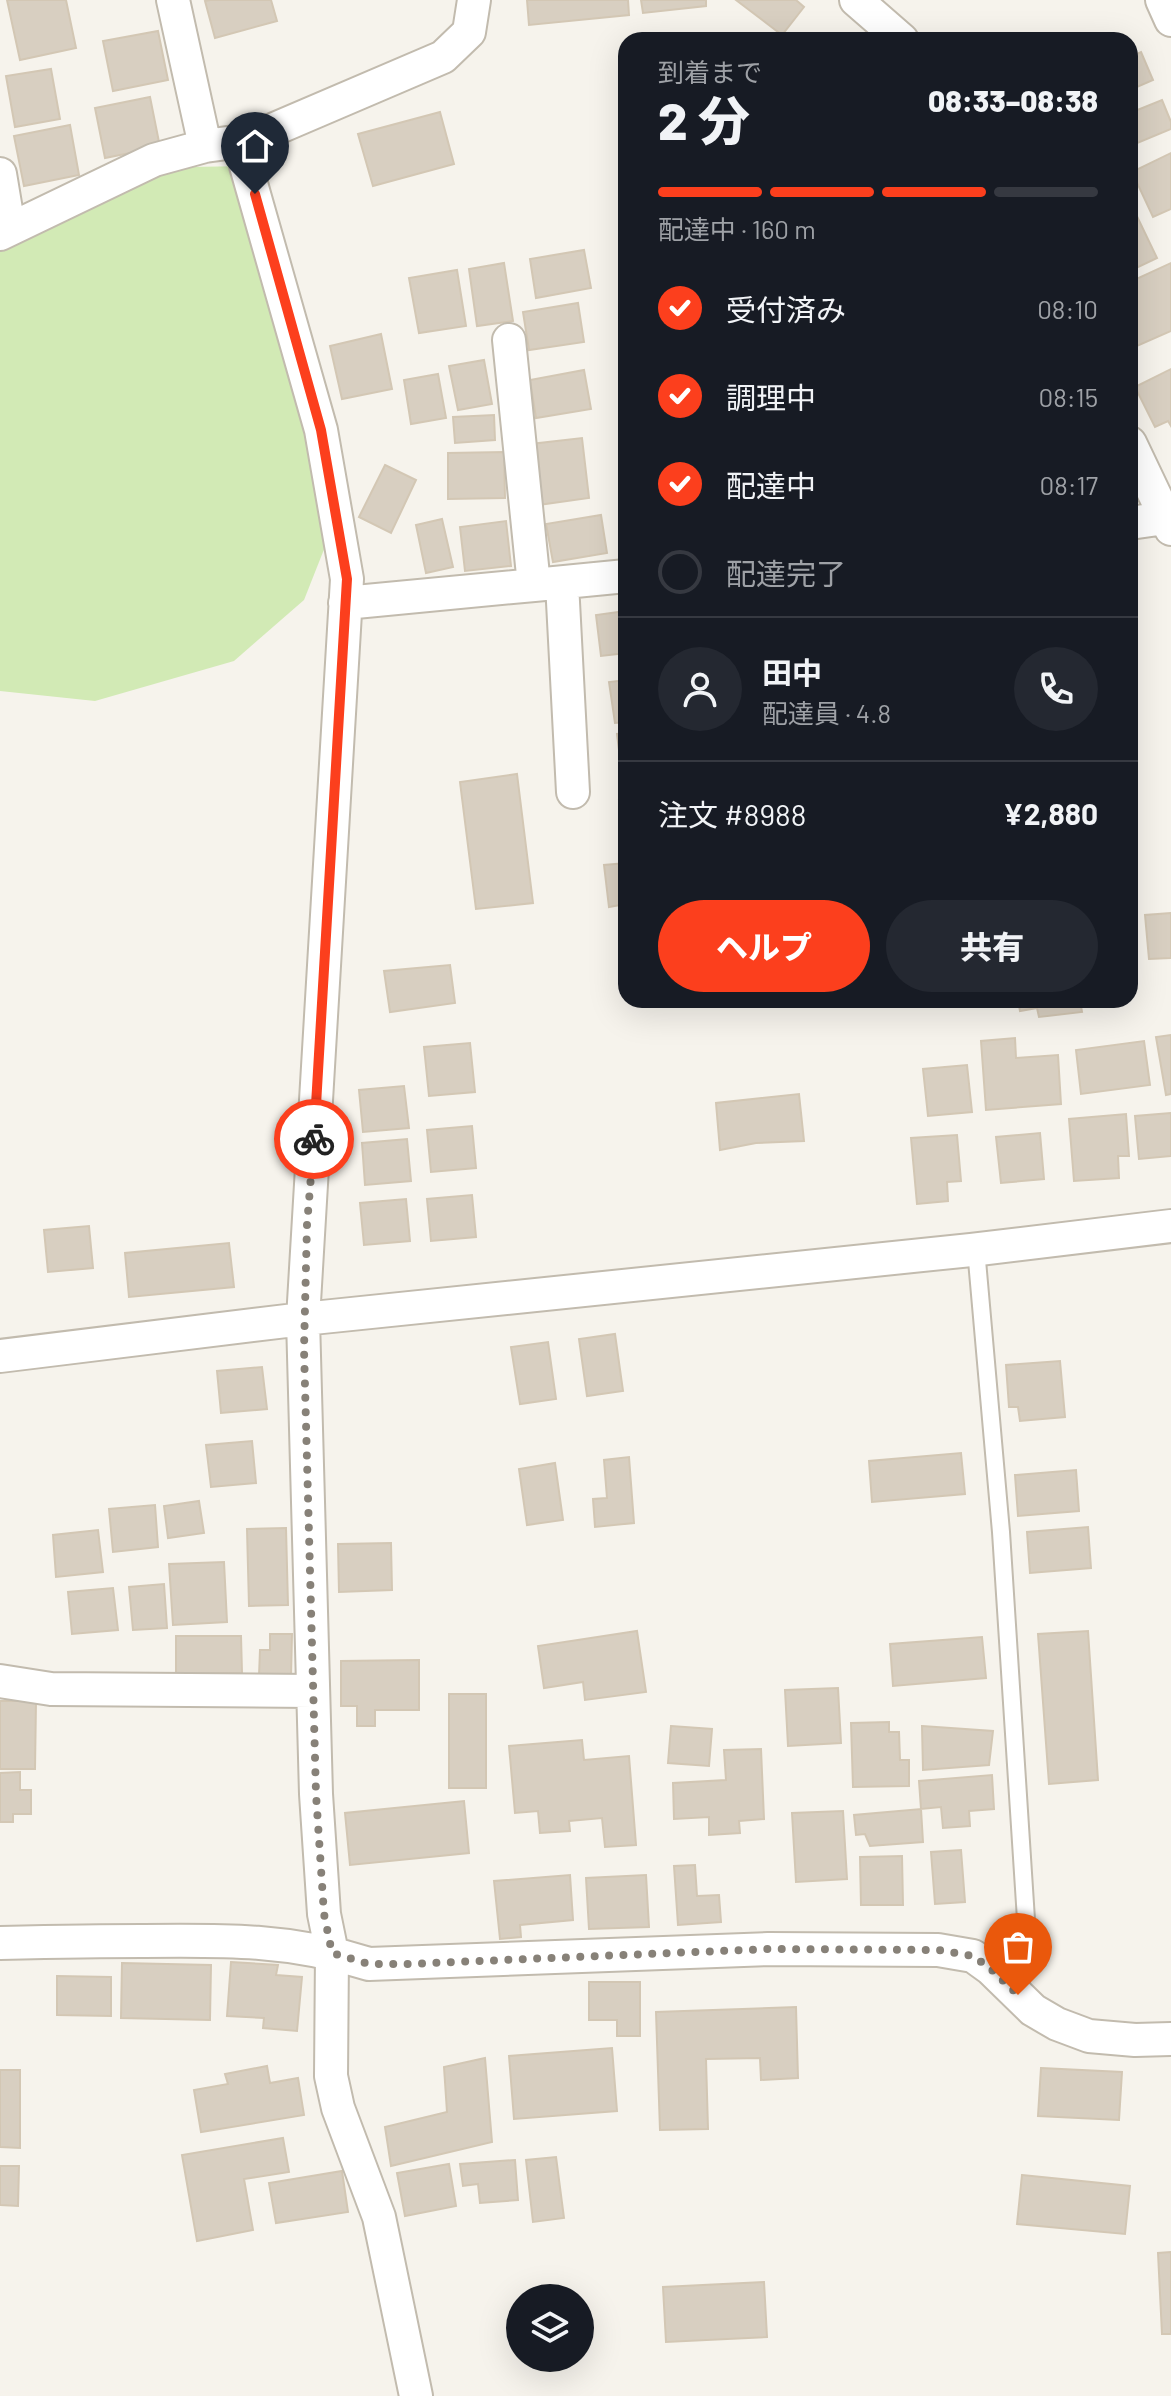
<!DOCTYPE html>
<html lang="ja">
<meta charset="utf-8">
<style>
:root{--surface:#171b24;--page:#242831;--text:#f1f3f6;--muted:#9ea1a6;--line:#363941;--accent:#fc3f1d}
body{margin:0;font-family:Barlow,"Noto Sans JP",sans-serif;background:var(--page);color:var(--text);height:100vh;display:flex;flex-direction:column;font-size:30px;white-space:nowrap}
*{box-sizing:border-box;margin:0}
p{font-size:26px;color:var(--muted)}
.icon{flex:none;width:44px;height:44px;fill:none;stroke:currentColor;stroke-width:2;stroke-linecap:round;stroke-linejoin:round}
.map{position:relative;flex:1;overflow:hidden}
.drawer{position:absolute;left:618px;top:32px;width:520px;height:976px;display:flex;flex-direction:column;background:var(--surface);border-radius:24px;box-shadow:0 8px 32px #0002}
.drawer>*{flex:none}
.fabs{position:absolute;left:506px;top:2284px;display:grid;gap:16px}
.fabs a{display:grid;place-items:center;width:88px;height:88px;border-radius:50%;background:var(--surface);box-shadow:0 8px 32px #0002;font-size:40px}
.pin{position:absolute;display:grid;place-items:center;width:68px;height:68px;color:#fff;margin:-82px -34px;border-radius:50% 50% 50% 0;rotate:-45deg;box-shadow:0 0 8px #0007}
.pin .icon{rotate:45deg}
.courier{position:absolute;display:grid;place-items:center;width:80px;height:80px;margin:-40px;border:6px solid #fc3f1d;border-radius:50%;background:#fff;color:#222;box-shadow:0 2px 10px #0007}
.overview em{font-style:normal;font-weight:800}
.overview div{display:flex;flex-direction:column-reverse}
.overview{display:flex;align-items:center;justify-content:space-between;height:136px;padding:0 40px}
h1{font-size:52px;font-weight:800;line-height:60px}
.bar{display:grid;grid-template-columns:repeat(4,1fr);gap:12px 8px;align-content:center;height:96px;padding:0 40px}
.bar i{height:10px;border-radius:6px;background:var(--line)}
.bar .current{background:var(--accent)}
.bar p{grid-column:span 4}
.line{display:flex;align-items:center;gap:20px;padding:0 40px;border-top:2px solid var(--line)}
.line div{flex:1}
.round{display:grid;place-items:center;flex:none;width:84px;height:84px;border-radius:42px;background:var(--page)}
ol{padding:0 40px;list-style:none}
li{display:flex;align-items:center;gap:24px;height:88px}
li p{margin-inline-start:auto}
li .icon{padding:8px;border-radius:50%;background:var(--accent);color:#fff;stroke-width:4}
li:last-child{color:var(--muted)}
li i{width:44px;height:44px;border:4px solid var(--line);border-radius:50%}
.primary-button{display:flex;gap:16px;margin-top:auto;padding:16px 40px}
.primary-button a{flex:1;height:92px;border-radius:48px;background:var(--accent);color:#fff;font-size:32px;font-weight:800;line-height:92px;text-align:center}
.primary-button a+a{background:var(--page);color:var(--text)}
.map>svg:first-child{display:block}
.green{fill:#d2eab5}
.building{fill:#d8cfc1;stroke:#d3c7b4;stroke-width:2}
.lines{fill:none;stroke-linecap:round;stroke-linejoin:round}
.service-casing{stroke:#c2bbae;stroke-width:20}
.minor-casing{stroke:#c2bbae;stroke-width:36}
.service{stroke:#fff;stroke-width:16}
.minor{stroke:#fff;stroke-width:32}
.done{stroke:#878178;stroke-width:8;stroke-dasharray:0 14.4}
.route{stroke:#fc3f1d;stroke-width:10}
</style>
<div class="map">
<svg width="1171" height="2396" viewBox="0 0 1171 2396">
<rect width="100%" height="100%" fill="#f6f3ec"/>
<path class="green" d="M246 166 336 519 304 600 234 661 95 701 0 691V229L135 168Z"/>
<path class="building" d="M7 0H66L76 48 20 60Z
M210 0H271L277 21 215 38 205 1Z
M527 0H628L629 15 529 25Z
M641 0H706V6L643 13Z
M736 0H796L804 7 782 35Z
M158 31 168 80 113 91 103 41Z
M1141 52 1153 80 1130 90V57Z
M51 69 60 119 15 127 6 76Z
M150 97 160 147 105 158 95 108Z
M1162 100 1171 122V129L1130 146V113Z
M440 112 454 164 373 186 358 134Z
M70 125 79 175 24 186 14 136Z
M1171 153V209L1153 217 1132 172Z
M1133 208 1157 258 1130 271V209Z
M584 250 591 288 536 298 530 259Z
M504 263 513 321 477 326 469 269Z
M1171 263V331L1130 349V282Z
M457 270 466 326 419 333 409 278Z
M578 303 584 342 529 350 523 312Z
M381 334 392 389 342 399 330 346Z
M484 360 492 404 458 410 449 366Z
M1171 369V426L1168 421 1155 427 1135 387Z
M584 370 591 409 536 418 530 380Z
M438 374 446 418 411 424 404 380Z
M494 415 495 440 455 443 453 417Z
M582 438 589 498 538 505 531 444Z
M504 452 505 498 448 499V453Z
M385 465 416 480 391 533 359 517Z
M601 515 607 553 553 562 546 524Z
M442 519 453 567 426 573 416 525Z
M506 521 511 566 465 571 460 527Z
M626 611V653L601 656 596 615Z
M626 680V722L615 723 609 682Z
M626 733V775H622L617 734Z
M517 774 533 903 476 909 460 782Z
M619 800H626V842H624Z
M626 863V904L609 907 604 865Z
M1171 913V958L1149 959 1145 915Z
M450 965 455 1003 390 1012 384 971Z
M1018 1000H1080L1082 1012 1039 1017 1037 1008 1020 1011Z
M1171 1035V1094L1166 1095 1156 1037Z
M1015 1038 1016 1058 1058 1055 1061 1104 986 1110 981 1041Z
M1144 1041 1150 1085 1081 1094 1076 1050Z
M470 1043 475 1092 429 1096 424 1047Z
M967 1065 972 1112 928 1116 923 1069Z
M404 1086 409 1128 363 1132 359 1090Z
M799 1094 804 1141 756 1143 720 1150 716 1103Z
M1171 1113V1156L1139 1159 1135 1116Z
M1126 1114 1129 1156H1118L1119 1178 1074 1181 1069 1119Z
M472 1126 476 1168 431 1172 427 1130Z
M1040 1133 1044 1179 1001 1183 996 1137Z
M957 1135 961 1181 947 1182 948 1201 917 1204 911 1138Z
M407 1139 411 1181 365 1185 362 1143Z
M472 1195 476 1237 431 1241 427 1199Z
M406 1199 410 1241 364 1245 360 1203Z
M89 1226 93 1268 48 1272 44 1230Z
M229 1243 234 1287 129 1297 125 1253Z
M615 1334 623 1391 587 1396 579 1339Z
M548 1342 556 1399 520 1404 511 1347Z
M1060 1361 1065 1417 1020 1421 1018 1407H1009L1006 1365Z
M262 1367 267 1409 221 1413 217 1371Z
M252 1441 256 1483 211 1487 206 1445Z
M961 1453 965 1494 872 1502 869 1461Z
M629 1457 634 1523 595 1527 593 1499 607 1498 604 1460Z
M555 1463 563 1520 527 1525 519 1469Z
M1076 1470 1079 1511 1018 1516 1015 1475Z
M199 1501 204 1533 168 1538 164 1506Z
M155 1505 158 1547 113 1552 109 1509Z
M1088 1527 1091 1568 1030 1573 1027 1532Z
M286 1528 288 1605 249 1606 247 1529Z
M98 1530 103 1572 56 1577 53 1535Z
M391 1543 392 1590 339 1592 338 1544Z
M224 1562 227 1622 173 1625 169 1564Z
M164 1584 167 1628 133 1630 129 1587Z
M113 1588 118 1630 72 1634 68 1592Z
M637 1631 646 1692 585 1700 583 1682 544 1688 538 1646Z
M1088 1631 1098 1780 1049 1784 1038 1634Z
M270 1634H292L291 1677 259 1676 260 1650H270Z
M176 1636H241L242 1673 176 1674Z
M982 1637 986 1678 893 1686 890 1644Z
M419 1660V1710H375V1726H357V1706H341V1661Z
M838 1688 841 1743 788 1746 785 1690Z
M449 1694H486V1788H449Z
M0 1701H36L35 1769H0Z
M889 1722V1732H899L900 1760H909V1786L853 1787 851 1723Z
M671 1726 712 1729 709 1766 668 1763Z
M922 1726 993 1731 989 1765 923 1770Z
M582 1740 584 1760 629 1756 636 1845 605 1847 602 1818 569 1821 570 1831 540 1833 538 1811 515 1813 509 1746Z
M761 1749 764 1819 739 1821 740 1833 709 1835V1817L674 1819 673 1783 726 1780 724 1750Z
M20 1772V1790H31V1814H13V1822H0V1773Z
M992 1775 994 1809 969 1811 970 1826 943 1828 941 1807 921 1809 919 1781Z
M464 1801 469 1853 350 1865 345 1813Z
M921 1809 923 1842 870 1846 865 1834 856 1835 854 1815Z
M843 1811 847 1879 796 1882 792 1813Z
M961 1850 965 1902 935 1904 931 1852Z
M902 1856 903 1905H861L860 1857Z
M695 1865 697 1896 719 1895 721 1922 678 1925 674 1866Z
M570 1875 573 1920 520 1925 521 1937 500 1939 494 1881Z
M646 1875 649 1927 589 1929 586 1878Z
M231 1962 278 1965 276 1975 302 1977 297 2031 263 2028 264 2018 227 2016Z
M122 1963 211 1965 210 2020 121 2018Z
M57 1976 111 1977V2016L57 2015Z
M589 1982H640V2036H617V2020H589Z
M796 2007 798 2078 761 2080 760 2058 706 2059 708 2129 660 2130 656 2012Z
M612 2048 617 2111 514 2119 509 2056Z
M485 2058 492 2142 391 2166 385 2127 447 2112 444 2067Z
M267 2066 270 2083 298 2078 304 2115 201 2132 194 2090 228 2084 225 2074Z
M1041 2068 1122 2072 1119 2120 1038 2116Z
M0 2070H20V2148L0 2147Z
M283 2138 289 2172 244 2179 253 2230 197 2241 182 2155Z
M556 2157 564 2218 533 2222 526 2160Z
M515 2160 518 2200 480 2203 478 2184 463 2186 460 2164Z
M449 2164 456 2206 405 2216 397 2173Z
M0 2166H19L18 2206 0 2205Z
M342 2171 348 2212 276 2223 269 2183Z
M1022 2175 1130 2186 1125 2234 1017 2224Z
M1171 2252V2334H1162L1158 2253Z
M764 2282 767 2337 666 2342 663 2287Z"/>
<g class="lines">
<g class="service-casing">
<path id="service" d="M976 1249 1001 1532 1027 1935V1951L1018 1995"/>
</g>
<g class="minor-casing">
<path id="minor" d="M173 0 205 146
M856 0 902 40
M1162 0 1171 20
M0 174 9 228
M0 234 154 160 205 146 249 140
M509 340 534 585 626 576
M1130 443 1171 529
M1130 523 1171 517
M562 583 573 792
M345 603 534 585
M0 1356 303 1319 971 1250 1171 1226
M0 1681 51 1689 313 1691
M0 1943C47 1942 95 1941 142 1941 224 1940 290 1939 369 1964L768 1949 938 1950 973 1956 991 1969 1033 2010 1057 2024 1089 2036 1135 2040 1171 2039
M416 2396 379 2217 338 2108 331 2076 332 1953 324 1914 316 1794 303 1319 347 579 321 430 246 166 249 140 443 57 469 32 474 0"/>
</g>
<use href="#service" class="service"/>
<use href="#minor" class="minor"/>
</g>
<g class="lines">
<path class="done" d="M314 1139 307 1225 304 1349 316 1794 324 1914 332 1953 369 1964H408L768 1949 938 1950 973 1956 991 1969 1018 1995"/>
<path class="route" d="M255 194 321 430 347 579 314 1139"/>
</g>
</svg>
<div class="fabs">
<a><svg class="icon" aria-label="layers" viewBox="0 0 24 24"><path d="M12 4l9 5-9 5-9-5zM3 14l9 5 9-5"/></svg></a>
</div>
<div class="pin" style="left:1018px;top:1995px;background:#ea580c"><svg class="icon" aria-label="bag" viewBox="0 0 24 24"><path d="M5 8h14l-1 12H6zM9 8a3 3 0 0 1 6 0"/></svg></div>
<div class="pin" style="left:255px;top:194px;background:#1f2937"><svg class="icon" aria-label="home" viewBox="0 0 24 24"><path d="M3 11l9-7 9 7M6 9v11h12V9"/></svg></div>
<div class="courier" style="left:314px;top:1139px"><svg class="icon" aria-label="bike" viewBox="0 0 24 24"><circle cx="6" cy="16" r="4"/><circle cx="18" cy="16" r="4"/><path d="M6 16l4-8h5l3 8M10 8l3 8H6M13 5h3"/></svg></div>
<section class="drawer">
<div class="overview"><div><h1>2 分</h1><p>到着まで</p></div><em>08:33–08:38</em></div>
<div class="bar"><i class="current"></i><i class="current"></i><i class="current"></i><i></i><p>配達中 · 160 m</p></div>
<ol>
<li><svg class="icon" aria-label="check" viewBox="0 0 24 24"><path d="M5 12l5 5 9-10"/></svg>受付済み<p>08:10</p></li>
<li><svg class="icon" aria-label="check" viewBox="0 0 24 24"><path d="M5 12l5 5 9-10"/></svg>調理中<p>08:15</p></li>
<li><svg class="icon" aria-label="check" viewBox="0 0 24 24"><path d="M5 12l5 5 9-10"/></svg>配達中<p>08:17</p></li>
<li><i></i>配達完了</li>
</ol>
<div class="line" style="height:144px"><a class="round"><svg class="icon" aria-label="person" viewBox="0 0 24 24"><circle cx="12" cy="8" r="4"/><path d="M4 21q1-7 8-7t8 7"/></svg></a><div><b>田中</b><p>配達員 · 4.8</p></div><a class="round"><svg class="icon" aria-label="phone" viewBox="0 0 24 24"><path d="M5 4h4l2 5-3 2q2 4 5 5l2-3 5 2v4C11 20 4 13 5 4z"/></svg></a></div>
<div class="line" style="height:104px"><div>注文 #8988</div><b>¥2,880</b></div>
<div class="primary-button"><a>ヘルプ</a><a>共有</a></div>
</section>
</div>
